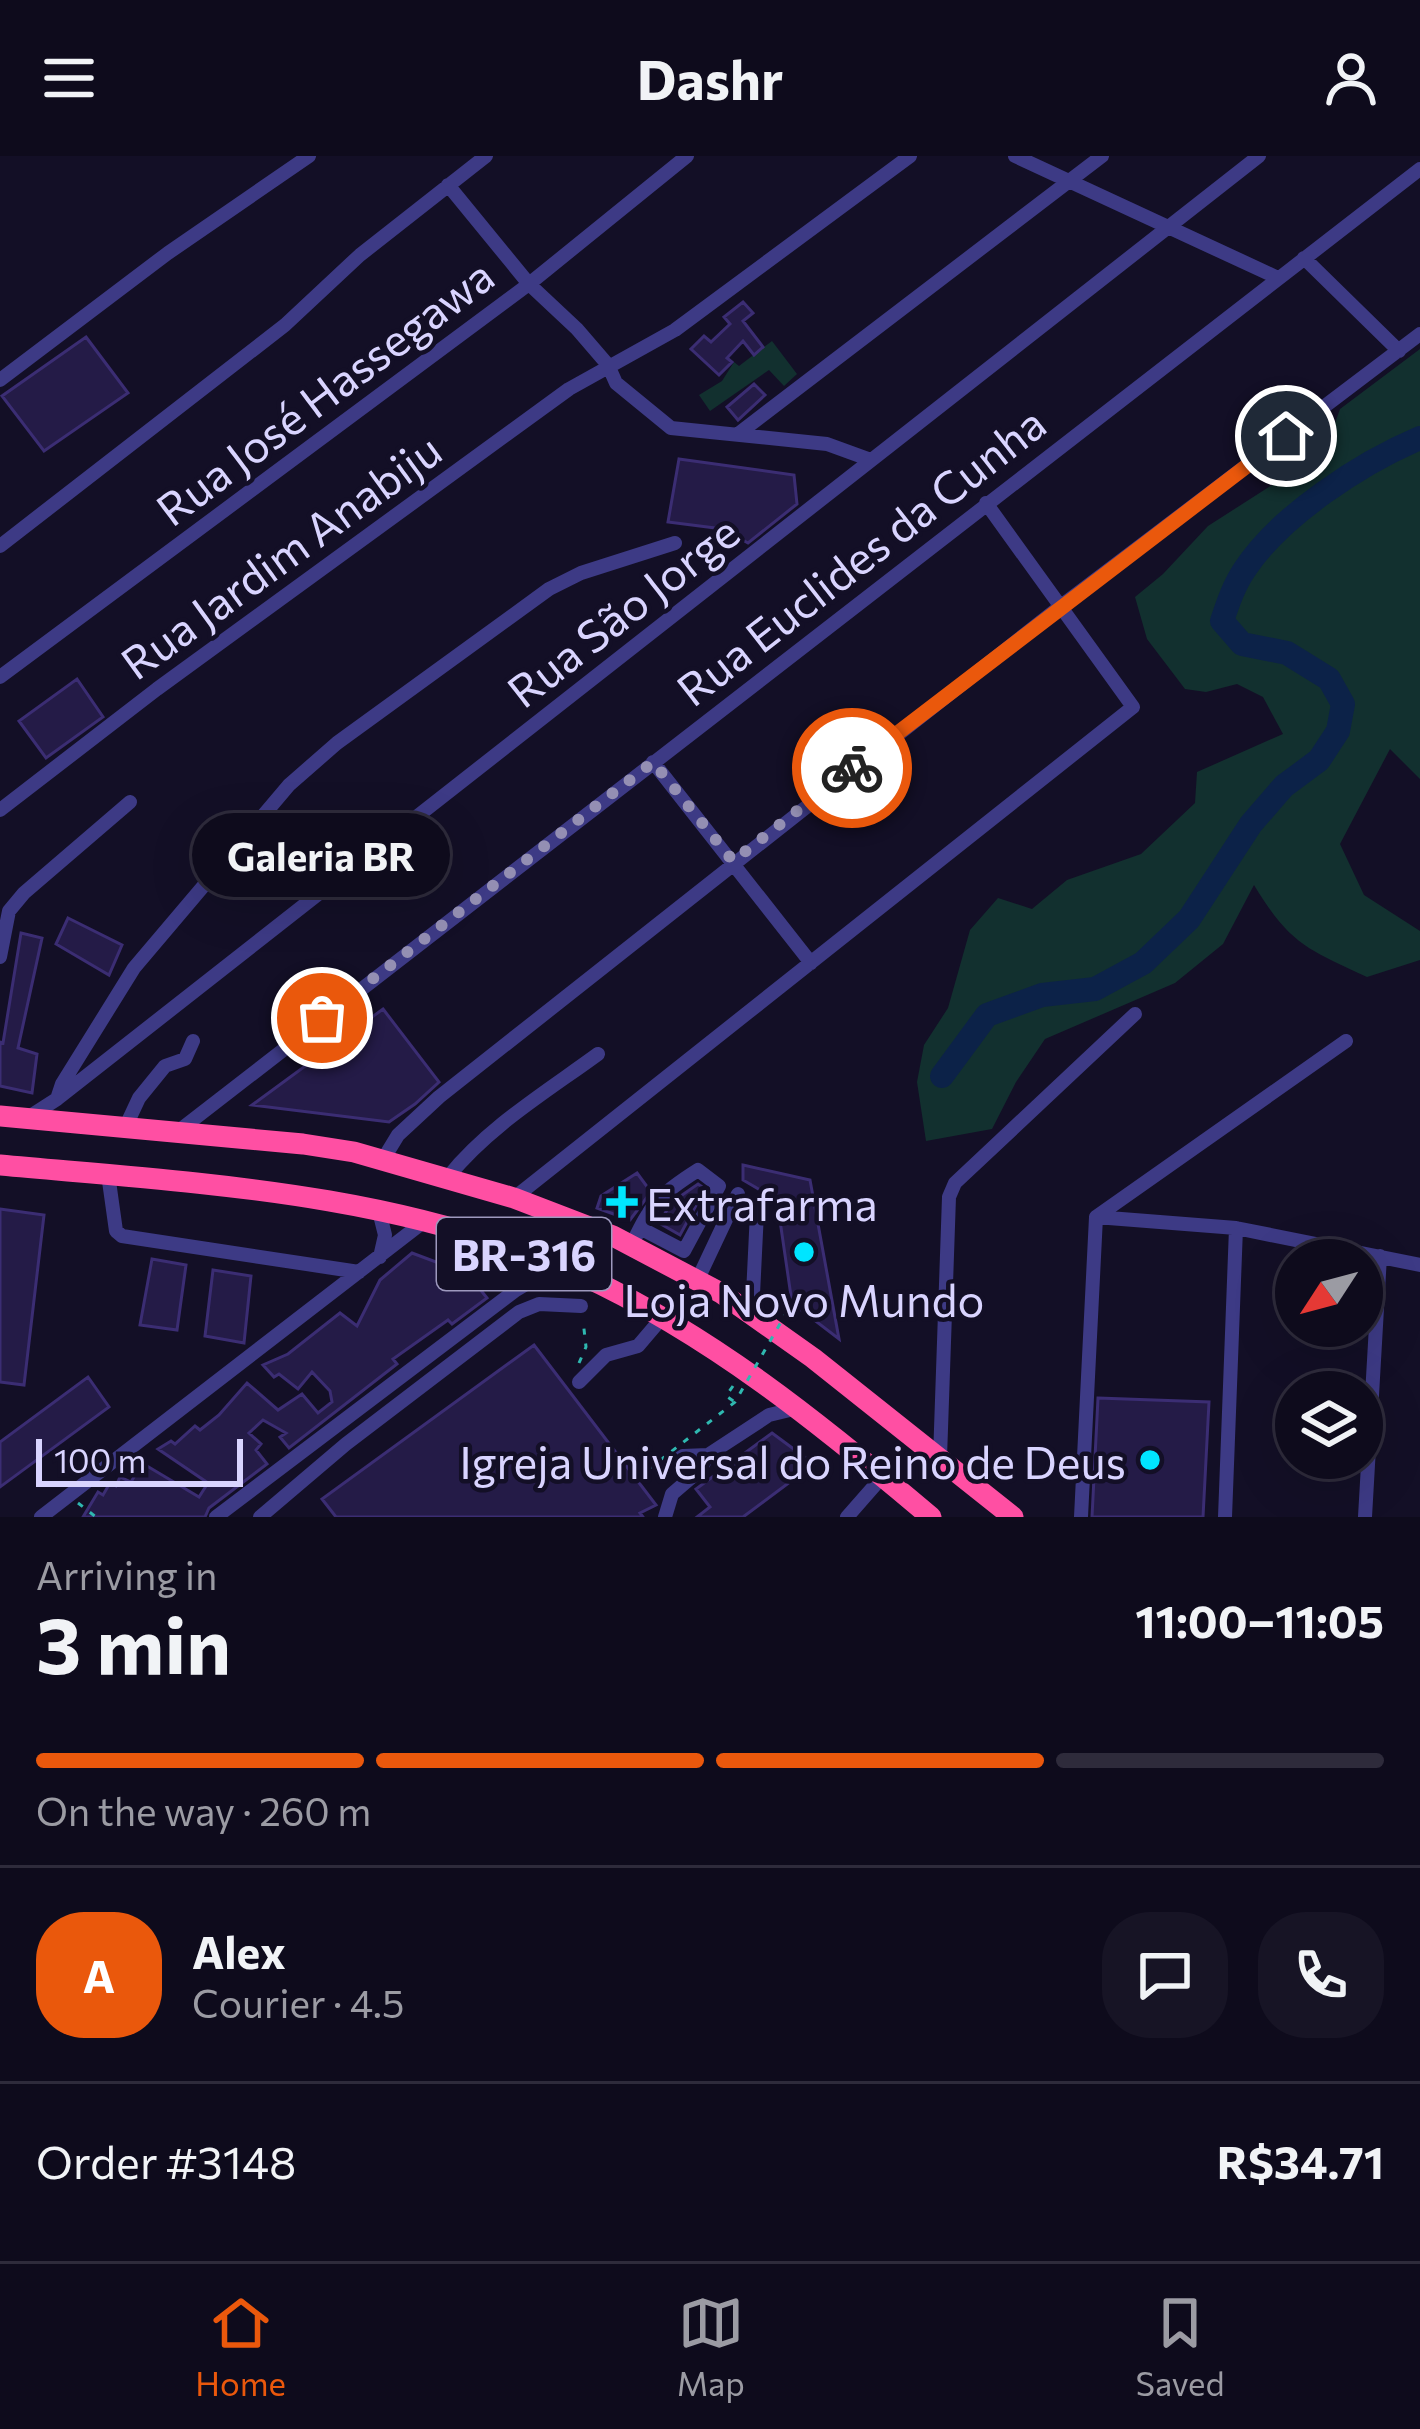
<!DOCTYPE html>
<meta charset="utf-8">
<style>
:root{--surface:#0e0b1c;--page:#171425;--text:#f1f3f6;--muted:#9b9ba3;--line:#2e2b3b;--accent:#ea580c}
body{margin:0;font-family:Commissioner,sans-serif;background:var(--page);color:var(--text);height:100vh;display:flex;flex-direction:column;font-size:45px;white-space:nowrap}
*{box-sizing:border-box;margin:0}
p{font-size:39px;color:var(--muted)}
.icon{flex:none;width:66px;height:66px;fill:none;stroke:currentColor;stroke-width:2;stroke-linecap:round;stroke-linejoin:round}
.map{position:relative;height:1361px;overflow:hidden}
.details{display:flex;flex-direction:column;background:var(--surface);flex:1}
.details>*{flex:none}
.needle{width:78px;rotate:234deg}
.fabs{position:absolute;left:1275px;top:1083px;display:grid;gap:24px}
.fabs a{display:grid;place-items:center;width:108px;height:108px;border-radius:50%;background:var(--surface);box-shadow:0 12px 48px #0002,0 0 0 3px var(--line);font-size:60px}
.scale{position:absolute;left:36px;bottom:30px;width:207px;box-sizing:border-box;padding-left:12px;border:6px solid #d9d4ff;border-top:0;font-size:33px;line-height:42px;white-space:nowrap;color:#d9d4ff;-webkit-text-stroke:9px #130f26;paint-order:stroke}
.pin{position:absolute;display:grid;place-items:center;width:102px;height:102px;color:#fff;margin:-51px;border:6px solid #fff;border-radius:50%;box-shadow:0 3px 12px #0007}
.courier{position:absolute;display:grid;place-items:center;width:120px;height:120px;margin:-60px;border:9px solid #ea580c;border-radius:50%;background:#fff;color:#222;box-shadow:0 3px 15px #0007}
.bubble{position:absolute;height:84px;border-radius:42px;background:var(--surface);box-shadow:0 12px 48px #0002,0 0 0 3px var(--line);font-size:39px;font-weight:700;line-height:84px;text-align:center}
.head em{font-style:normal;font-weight:700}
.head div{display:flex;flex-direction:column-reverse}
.head{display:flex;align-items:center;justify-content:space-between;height:204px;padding:0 36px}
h1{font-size:78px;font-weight:700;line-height:90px}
.bar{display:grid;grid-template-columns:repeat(4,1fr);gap:18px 12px;align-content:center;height:144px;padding:0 36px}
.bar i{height:15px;border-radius:9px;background:var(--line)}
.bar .selected{background:var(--accent)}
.bar p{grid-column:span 4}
.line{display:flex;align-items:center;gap:30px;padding:0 36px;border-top:3px solid var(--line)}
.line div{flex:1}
.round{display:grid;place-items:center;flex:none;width:126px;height:126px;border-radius:48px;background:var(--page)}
header{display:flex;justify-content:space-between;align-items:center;height:156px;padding:0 36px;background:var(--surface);font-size:54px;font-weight:700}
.tab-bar{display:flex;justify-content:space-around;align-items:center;height:168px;border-top:3px solid var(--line);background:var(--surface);font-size:33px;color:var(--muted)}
.tab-bar a{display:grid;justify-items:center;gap:6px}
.tab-bar .selected{color:var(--accent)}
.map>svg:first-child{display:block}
.green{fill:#12302f}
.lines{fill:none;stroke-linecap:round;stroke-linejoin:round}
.river{stroke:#0c2248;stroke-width:24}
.building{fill:#241b47;stroke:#3b2d73;stroke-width:3}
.path{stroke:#2fb8b0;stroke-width:3;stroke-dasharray:6 9;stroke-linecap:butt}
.minor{stroke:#3d3a85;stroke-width:14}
.highway{stroke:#ff4fa3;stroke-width:21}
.path-bridge{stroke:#2fb8b0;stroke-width:3;stroke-dasharray:6 9;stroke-linecap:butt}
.done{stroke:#948fb3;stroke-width:12;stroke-dasharray:0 21.6}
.route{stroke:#ea580c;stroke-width:15}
.poi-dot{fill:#00e5ff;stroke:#130f26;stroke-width:4.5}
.labels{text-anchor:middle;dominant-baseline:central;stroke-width:9;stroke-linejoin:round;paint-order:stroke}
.shield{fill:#130f26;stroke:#9e99be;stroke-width:3}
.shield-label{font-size:42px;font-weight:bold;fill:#d9d4ff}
.street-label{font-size:45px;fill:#d9d4ff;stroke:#130f26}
.poi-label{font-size:45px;fill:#d9d4ff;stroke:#130f26;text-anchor:start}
</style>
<header><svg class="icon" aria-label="menu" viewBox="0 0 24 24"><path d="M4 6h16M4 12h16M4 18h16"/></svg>Dashr<svg class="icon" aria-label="person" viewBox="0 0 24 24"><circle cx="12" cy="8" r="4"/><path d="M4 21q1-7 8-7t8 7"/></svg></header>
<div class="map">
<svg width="1420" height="1361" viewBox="0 0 1420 1361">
<rect width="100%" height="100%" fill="#130f26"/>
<path class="green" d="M772 185 797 218 784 230 769 214 710 255 699 239 722 225 734 206 739 210Z
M1420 193V623L1390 593 1340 688 1364 739 1420 775V804L1367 821C1306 793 1289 787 1254 729L1223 788 1175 827 1045 883 1016 926 992 973 926 985 917 926 924 889 948 852 970 774 998 742 1032 753 1067 724 1141 698 1195 647 1197 616 1283 578 1263 541 1237 528 1206 536 1185 533 1147 483 1135 441 1163 418 1208 370 1325 295 1340 253Z"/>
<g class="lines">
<path class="river" d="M942 920 987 859 1042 839 1095 833 1143 807 1189 763 1251 668 1284 630 1319 604 1338 575 1343 548 1329 523 1287 497 1242 488 1222 465C1228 447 1234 429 1245 413 1281 359 1361 307 1420 282"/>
</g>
<path class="building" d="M743 146 753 157 743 165 763 191 754 199 743 185 727 202 732 206 719 219 691 193 704 180 711 186 730 168 724 161Z
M86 181 128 237 44 295 2 240Z
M754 228 765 239 738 264 727 251Z
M679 303 794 319 797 348 748 387 723 373 668 366Z
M77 523 103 561 46 602 19 565Z
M68 762 122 789 109 819 56 788Z
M21 777 42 782 18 892 37 898 32 937 0 930V886L3 887Z
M383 853 439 926 415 948 389 966 252 949Z
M743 1009 810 1024 839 1183 792 1147 777 1044 743 1024Z
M637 1017 651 1036 630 1064 597 1052 601 1040Z
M698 1028 705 1033 680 1079 659 1067 672 1046Z
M0 1053 44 1059 24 1229 0 1226Z
M412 1097 468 1118 487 1142 452 1168 448 1164 393 1203 397 1208 289 1292 280 1281 286 1277 263 1264 249 1277 261 1288 256 1294 267 1308 209 1352 205 1361H83L98 1336 103 1339 110 1327 116 1330 120 1321 131 1326 142 1307 199 1341 208 1327 158 1293 171 1285 175 1288 195 1270 200 1274 219 1259 247 1227 278 1254 302 1238 318 1257 332 1246 330 1235 312 1216 298 1233 279 1218 274 1221 263 1209 288 1198 340 1157 357 1170 380 1124Z
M152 1103 186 1109 177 1174 140 1169Z
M213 1114 251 1120 244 1187 205 1180Z
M534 1189 656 1349 640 1357 643 1361H336L322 1343Z
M88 1221 109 1251 0 1331V1286Z
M1098 1242 1209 1246 1203 1361H1092Z
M772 1277 814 1308 743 1361H697L710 1351 696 1333Z"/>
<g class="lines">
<path class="path" d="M579 1207 586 1191 583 1164
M733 1230 726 1240 735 1246
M78 1347 96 1361"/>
<path class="minor" d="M1015 0 1276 121
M448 29 529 128 577 173 608 209 616 227 671 272 827 288 871 304
M1304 102 1399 195
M0 224 168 97 309 0
M738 278 1102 0
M0 390 285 169 360 99 486 0
M0 521 529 128 687 0
M653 606 811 807
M0 654 157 533 569 233 675 174 910 0
M0 801 9 755 24 737 130 646
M57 943 62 928 134 812 289 629 337 587 549 433 581 417 675 387
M29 961 57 943 1259 0
M125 972 139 942 165 910 185 903 193 885
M176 977 1420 13
M384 1002 398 979 439 941 1061 450 1420 178
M108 1018 116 1075 122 1080 359 1116
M448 1021C488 971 546 936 598 898
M514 1042 1133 551 986 347
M379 1055 385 1079 380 1101
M1096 1061 1236 1072 1420 1109
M1096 1061 1346 885
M631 1090C652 1047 657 1040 698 1014L719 1030 684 1095 640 1072
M697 1125 738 1038
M752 1159 757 1056
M579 1226 606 1199 638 1190 661 1163
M940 1302 949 1041 955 1027 1135 858
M661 1315 683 1300 708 1299
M41 1361 426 1064
M216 1361 516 1134 558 1109
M260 1361 346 1288 519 1156 539 1148 581 1150
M665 1361 672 1338 700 1314 708 1299 769 1259 798 1252
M847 1361 883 1320
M1081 1361 1096 1061
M1225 1361 1236 1072
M1365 1361 1380 1100"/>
<path class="highway" d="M0 960 303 988 354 996 514 1042 613 1080 721 1137 813 1202 1013 1361
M0 1009C195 1027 399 1036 579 1118 710 1178 822 1269 931 1361"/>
<path class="path-bridge" d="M636 1323 735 1246 792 1147"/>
</g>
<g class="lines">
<path class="done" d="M322 862 653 606 733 705 852 612"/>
<path class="route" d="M852 612 1286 280"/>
</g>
<g class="poi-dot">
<path d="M616 1028h12v12h12v12h-12v12h-12v-12h-12v-12h12z"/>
<circle cx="804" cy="1096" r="12"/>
<circle cx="1150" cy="1304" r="12"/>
</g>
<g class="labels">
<rect class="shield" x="437" y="1062" width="174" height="72" rx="9"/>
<g class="shield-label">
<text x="524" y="1098">BR-316</text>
</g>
<g class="street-label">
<text transform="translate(324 235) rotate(-37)">Rua José Hassegawa</text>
<text transform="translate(280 399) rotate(-36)">Rua Jardim Anabiju</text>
<text transform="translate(860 399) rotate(-38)">Rua Euclides da Cunha</text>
<text transform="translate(622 454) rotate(-38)">Rua São Jorge</text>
</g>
<g class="poi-label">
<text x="646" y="1046">Extrafarma</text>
<text x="804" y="1142" text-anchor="middle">Loja Novo Mundo</text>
<text x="1126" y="1304" text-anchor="end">Igreja Universal do Reino de Deus</text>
</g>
</g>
</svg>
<div class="fabs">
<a><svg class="needle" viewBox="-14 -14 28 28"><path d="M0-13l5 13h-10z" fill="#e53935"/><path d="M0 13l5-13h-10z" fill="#9b9ba3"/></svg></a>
<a><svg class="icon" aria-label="layers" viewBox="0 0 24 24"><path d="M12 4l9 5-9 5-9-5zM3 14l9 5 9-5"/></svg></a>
</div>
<div class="scale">100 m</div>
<div class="pin" style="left:322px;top:862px;background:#ea580c"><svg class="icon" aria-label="bag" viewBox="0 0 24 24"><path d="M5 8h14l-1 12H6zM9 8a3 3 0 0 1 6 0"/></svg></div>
<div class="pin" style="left:1286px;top:280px;background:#1f2937"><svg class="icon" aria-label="home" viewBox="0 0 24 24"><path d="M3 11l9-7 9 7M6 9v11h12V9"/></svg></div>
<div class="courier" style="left:852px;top:612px"><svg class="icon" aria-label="bike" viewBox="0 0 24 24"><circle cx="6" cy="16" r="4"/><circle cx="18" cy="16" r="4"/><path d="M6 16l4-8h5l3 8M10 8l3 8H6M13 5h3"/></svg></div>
<div class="bubble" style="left:192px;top:657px;width:258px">Galeria BR</div>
</div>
<section class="details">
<div class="head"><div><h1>3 min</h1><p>Arriving in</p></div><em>11:00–11:05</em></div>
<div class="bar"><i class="selected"></i><i class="selected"></i><i class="selected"></i><i></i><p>On the way · 260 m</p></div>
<div class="line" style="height:216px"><b class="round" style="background:var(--accent);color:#fff">A</b><div><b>Alex</b><p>Courier · 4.5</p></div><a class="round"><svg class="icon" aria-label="chat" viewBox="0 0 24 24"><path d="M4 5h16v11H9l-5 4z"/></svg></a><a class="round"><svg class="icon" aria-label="phone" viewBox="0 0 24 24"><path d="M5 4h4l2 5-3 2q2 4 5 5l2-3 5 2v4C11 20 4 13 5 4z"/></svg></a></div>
<div class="line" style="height:156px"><div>Order #3148</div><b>R$34.71</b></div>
</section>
<nav class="tab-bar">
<a class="selected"><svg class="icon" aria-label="home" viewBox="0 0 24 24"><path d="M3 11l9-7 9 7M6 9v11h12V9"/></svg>Home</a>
<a><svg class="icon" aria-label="map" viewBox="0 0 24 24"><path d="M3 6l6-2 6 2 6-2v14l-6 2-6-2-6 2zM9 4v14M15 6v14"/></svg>Map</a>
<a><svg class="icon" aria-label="saved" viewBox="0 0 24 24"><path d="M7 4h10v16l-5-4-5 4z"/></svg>Saved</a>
</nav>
